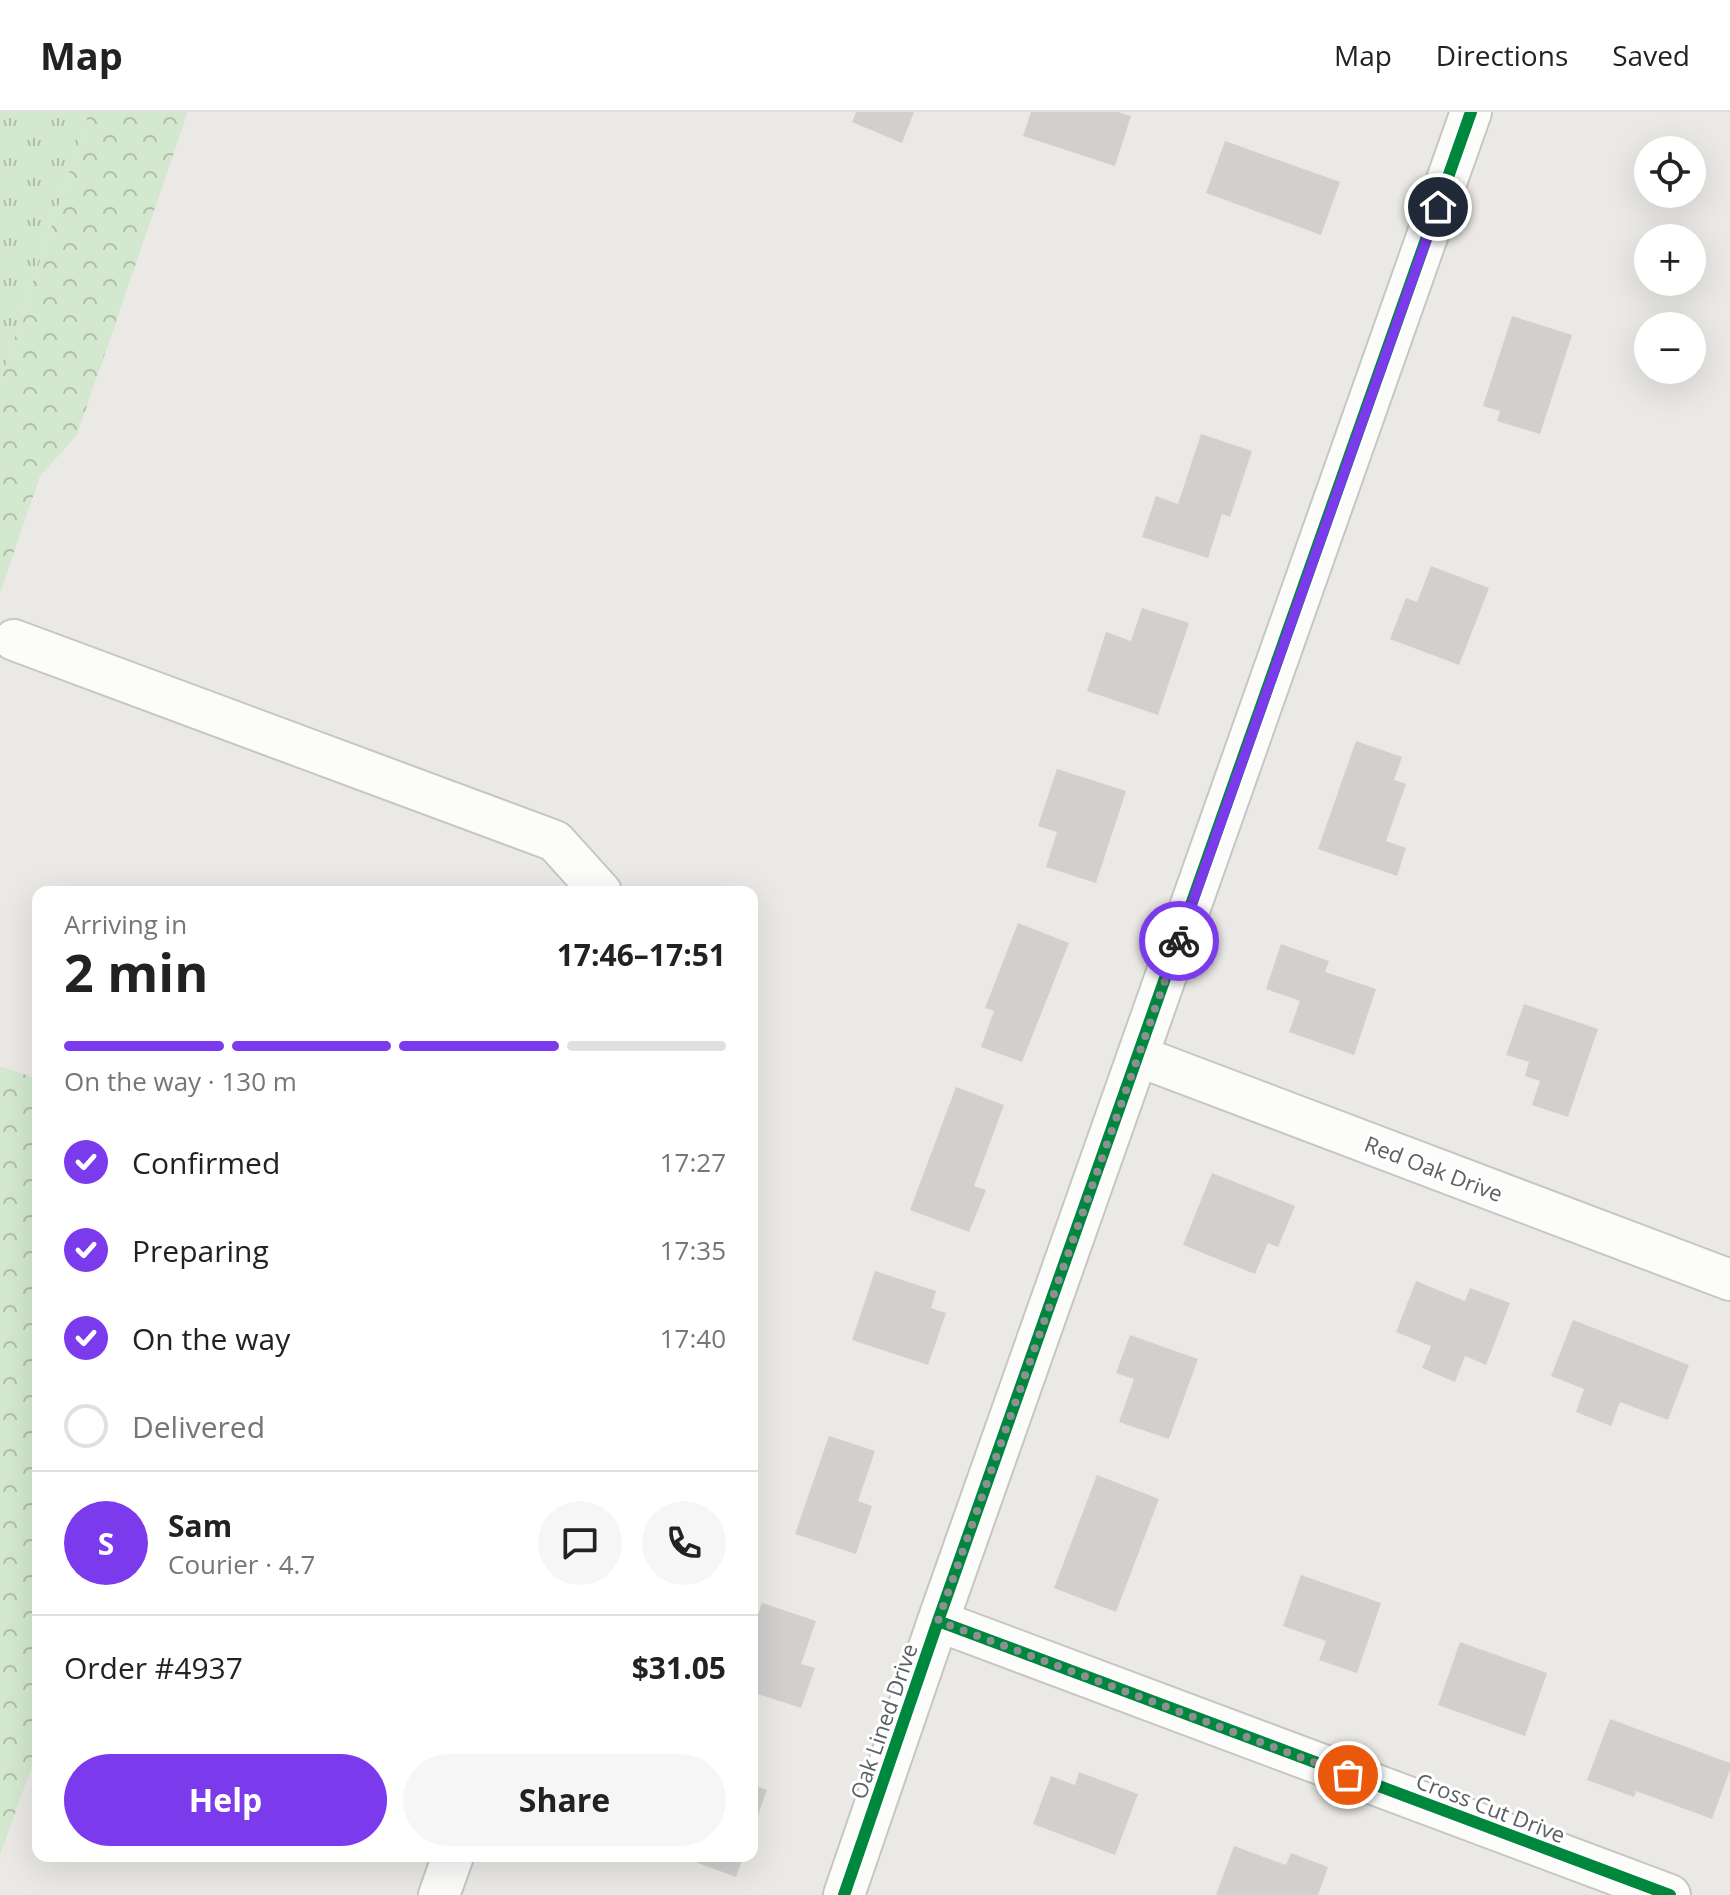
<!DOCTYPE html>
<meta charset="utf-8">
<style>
:root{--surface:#fff;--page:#f6f6f6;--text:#222;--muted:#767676;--line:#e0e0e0;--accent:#7c3aed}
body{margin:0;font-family:"Open Sans",sans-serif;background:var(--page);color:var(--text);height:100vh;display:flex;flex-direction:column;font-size:30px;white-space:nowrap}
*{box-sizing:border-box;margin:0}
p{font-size:26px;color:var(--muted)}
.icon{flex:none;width:44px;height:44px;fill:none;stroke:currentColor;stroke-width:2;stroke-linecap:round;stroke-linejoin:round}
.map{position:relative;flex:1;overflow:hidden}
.side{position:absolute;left:32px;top:774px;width:726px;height:976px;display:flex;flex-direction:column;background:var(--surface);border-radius:16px;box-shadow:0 8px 32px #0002}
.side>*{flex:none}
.controls{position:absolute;left:1634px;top:24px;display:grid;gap:16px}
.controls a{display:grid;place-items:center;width:72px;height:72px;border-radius:50%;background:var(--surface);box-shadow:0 8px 32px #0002;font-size:40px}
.pin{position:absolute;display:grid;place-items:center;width:68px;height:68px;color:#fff;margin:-34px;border:4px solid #fff;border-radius:50%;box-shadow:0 2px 8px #0007}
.courier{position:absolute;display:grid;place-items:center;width:80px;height:80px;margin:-40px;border:6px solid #7c3aed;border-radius:50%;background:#fff;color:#222;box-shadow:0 2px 10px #0007}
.summary em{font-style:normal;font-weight:700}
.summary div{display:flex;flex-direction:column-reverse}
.summary{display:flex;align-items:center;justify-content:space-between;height:136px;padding:0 32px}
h1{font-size:52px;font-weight:700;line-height:60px}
.bar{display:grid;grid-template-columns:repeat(4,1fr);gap:12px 8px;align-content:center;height:96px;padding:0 32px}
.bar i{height:10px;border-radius:6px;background:var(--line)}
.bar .on{background:var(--accent)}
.bar p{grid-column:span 4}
.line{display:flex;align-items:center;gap:20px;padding:0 32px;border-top:2px solid var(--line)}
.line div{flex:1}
.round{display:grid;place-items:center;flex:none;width:84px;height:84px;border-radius:42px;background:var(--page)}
ol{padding:0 32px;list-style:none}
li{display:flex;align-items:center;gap:24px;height:88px}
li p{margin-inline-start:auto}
li .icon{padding:8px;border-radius:50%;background:var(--accent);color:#fff;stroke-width:4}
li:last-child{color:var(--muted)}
li i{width:44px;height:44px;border:4px solid var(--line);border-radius:50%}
.primary-button{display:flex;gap:16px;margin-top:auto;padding:16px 32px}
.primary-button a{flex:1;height:92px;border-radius:48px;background:var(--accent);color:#fff;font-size:32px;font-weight:700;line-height:92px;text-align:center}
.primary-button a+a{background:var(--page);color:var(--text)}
header{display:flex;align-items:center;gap:48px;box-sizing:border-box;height:112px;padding:0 40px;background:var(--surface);border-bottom:2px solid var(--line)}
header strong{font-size:38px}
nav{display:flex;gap:44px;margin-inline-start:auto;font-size:28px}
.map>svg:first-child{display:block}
.grass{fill:url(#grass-tufts)}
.forest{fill:url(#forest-crowns)}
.building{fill:#d2d0ce}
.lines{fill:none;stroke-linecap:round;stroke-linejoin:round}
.street-casing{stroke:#c6c6c6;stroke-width:44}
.street{stroke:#fcfcfb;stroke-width:40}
.cycleway-casing{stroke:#fff;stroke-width:17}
.cycleway{stroke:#00873e;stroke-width:12}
.done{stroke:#8d9091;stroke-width:8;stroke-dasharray:0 14.4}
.route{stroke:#7c3aed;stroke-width:10}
.labels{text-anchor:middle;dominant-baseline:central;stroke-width:6;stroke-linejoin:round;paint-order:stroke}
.street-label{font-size:22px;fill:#5b6064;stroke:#fff}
</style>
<header>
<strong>Map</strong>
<nav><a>Map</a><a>Directions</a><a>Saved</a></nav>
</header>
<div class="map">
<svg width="1730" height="1783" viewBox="0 0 1730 1783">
<defs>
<pattern id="grass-tufts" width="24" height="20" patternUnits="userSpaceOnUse" patternTransform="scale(2)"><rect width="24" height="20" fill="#d4e8cf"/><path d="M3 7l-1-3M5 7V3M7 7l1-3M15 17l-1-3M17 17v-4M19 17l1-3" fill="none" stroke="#afbfac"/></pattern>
<pattern id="forest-crowns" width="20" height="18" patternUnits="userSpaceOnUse" patternTransform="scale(2)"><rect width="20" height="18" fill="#d4e8cf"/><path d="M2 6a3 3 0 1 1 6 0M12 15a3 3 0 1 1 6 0" fill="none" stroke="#afbfac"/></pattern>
</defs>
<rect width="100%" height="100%" fill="#ebe9e5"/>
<path class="grass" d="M0 0H89L0 271Z"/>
<path class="forest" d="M89 0H188L77 323 40 364 0 481V271Z
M0 954 38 967V1637L0 1743Z"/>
<path class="building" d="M856 0H914L902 31 852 10Z
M1031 0H1118L1131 4 1115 54 1023 24Z
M1225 29 1340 70 1321 123 1206 81Z
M1512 204 1572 223 1540 322 1497 309 1500 299 1483 294Z
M1201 322 1252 339 1230 405 1222 402 1208 446 1142 425 1156 384 1178 392Z
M1431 454 1489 476 1459 553 1390 527 1406 486 1417 490Z
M1142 496 1189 511 1158 603 1087 579 1106 520 1131 529Z
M1356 629 1402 645 1394 668 1406 672 1386 729 1406 736 1397 764 1318 737Z
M1057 657 1126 679 1096 771 1046 755 1057 720 1038 714Z
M1018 811 1069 831 1022 950 981 935 994 899 985 896Z
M1281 832 1329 849 1325 860 1376 877 1354 943 1289 920 1300 889 1266 877Z
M1524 892 1598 917 1568 1005 1532 993 1540 969 1525 964 1529 950 1506 943Z
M956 975 1004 993 974 1074 986 1078 969 1120 910 1098Z
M1212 1061 1295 1094 1278 1135 1268 1131 1255 1162 1183 1133Z
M875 1159 936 1179 931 1196 946 1201 928 1253 852 1228Z
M1416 1169 1465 1189 1470 1176 1510 1191 1486 1253 1465 1244 1455 1270 1422 1256 1431 1234 1396 1220Z
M1573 1208 1689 1253 1668 1308 1620 1290 1611 1314 1576 1300 1584 1277 1551 1264Z
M1130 1223 1198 1247 1169 1327 1119 1310 1134 1267 1116 1261Z
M829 1324 875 1339 858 1389 872 1394 856 1442 795 1422Z
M1097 1363 1159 1387 1116 1500 1054 1476Z
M1301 1463 1381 1491 1357 1561 1319 1548 1326 1529 1283 1514Z
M762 1491 816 1509 801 1552 815 1556 801 1596 752 1580V1520Z
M1460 1530 1547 1561 1525 1624 1438 1593Z
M1610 1607 1730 1651V1658L1712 1707 1636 1679 1634 1685 1587 1668Z
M1079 1660 1138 1682 1115 1743 1033 1712 1051 1664 1075 1673Z
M752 1673 767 1678 752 1719Z
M1234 1734 1286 1753 1291 1741 1328 1755 1318 1783H1216Z
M700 1744H744L736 1765 698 1751Z"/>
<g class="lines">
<g class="street-casing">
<path id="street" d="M14 528 555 729 601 780
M1138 944 1730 1168
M938 1509 1670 1783
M439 1783 453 1744
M844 1783 938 1509 1471 0"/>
</g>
<use href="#street" class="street"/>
<g class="cycleway-casing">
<path id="cycleway" d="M938 1509 1670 1783
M844 1783 938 1509 1471 0"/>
</g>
<use href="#cycleway" class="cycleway"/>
</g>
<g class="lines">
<path class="done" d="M1179 829 938 1509 1348 1663"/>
<path class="route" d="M1179 829 1438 95"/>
</g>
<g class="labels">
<g class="street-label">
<text transform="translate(1434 1056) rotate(21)">Red Oak Drive</text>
<text transform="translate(883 1609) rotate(-71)">Oak Lined Drive</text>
<text transform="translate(1491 1695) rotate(21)">Cross Cut Drive</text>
</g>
</g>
</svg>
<div class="controls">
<a><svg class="icon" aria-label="locate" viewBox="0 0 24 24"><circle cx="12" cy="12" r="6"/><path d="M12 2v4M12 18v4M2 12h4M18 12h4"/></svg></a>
<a>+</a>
<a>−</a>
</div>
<div class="pin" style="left:1348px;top:1663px;background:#ea580c"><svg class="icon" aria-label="bag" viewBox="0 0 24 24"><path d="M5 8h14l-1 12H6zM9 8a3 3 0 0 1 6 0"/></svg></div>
<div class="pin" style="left:1438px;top:95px;background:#1f2937"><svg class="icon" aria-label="home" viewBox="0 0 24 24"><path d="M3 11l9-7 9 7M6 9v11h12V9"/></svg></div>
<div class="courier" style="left:1179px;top:829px"><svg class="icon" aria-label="bike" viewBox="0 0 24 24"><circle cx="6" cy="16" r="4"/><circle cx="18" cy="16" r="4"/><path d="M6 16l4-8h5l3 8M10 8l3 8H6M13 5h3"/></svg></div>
<section class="side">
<div class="summary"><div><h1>2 min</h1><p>Arriving in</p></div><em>17:46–17:51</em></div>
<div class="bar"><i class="on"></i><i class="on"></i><i class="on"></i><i></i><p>On the way · 130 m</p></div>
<ol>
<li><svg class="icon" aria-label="check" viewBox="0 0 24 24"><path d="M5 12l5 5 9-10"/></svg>Confirmed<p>17:27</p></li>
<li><svg class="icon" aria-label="check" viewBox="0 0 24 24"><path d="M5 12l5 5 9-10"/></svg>Preparing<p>17:35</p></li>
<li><svg class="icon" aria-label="check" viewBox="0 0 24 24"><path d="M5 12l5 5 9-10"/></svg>On the way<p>17:40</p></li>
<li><i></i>Delivered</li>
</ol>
<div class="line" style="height:144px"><b class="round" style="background:var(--accent);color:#fff">S</b><div><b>Sam</b><p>Courier · 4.7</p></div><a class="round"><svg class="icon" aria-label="chat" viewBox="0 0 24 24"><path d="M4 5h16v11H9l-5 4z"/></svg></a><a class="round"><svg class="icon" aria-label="phone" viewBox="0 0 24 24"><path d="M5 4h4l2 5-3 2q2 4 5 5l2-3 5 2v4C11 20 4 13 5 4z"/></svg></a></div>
<div class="line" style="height:104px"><div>Order #4937</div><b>$31.05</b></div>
<div class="primary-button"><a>Help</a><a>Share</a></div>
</section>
</div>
